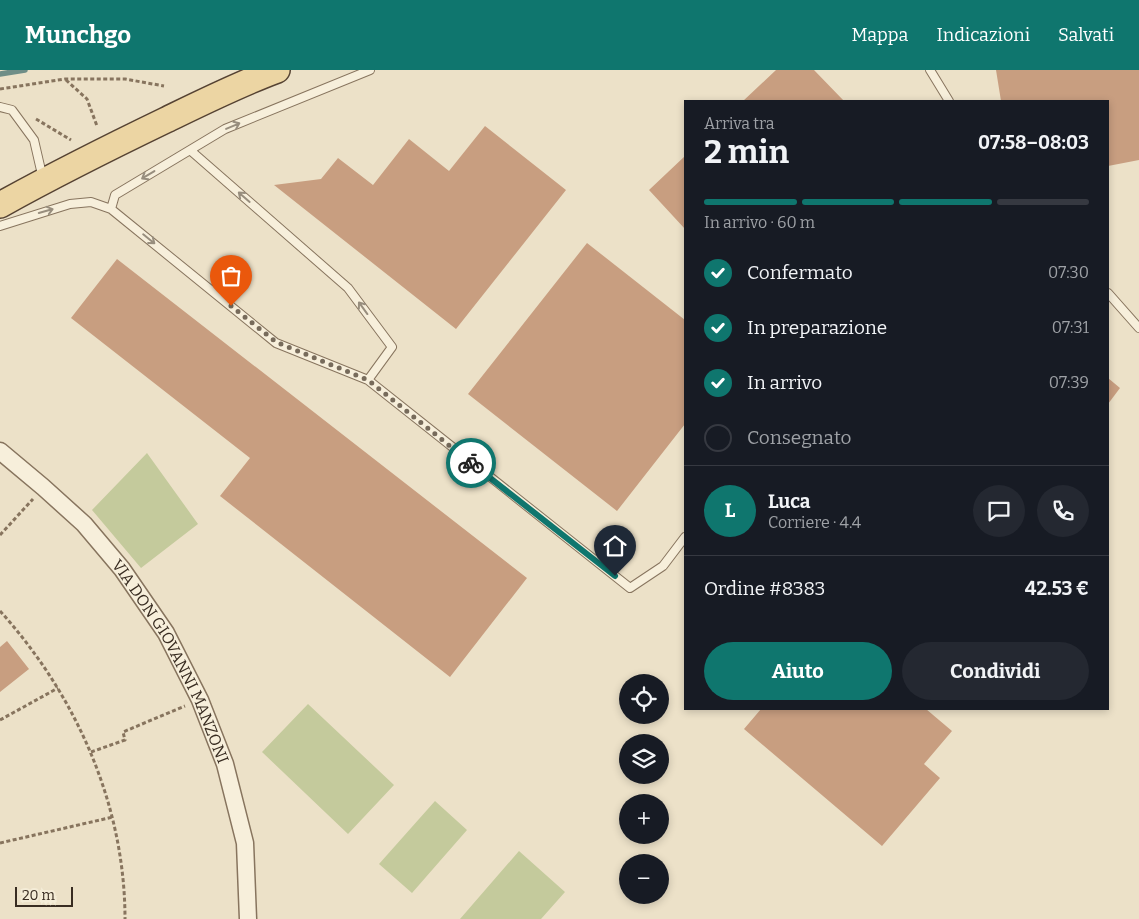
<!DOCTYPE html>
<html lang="it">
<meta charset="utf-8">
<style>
:root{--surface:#171b24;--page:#242831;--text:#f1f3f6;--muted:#9ea1a6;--line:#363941;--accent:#0f766e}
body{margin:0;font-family:Bitter,serif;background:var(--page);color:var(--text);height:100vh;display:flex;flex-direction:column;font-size:19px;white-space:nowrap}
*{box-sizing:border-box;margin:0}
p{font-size:16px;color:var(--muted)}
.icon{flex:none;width:28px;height:28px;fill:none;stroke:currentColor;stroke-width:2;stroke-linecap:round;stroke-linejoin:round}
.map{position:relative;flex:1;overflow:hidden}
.drawer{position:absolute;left:684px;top:30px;width:425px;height:610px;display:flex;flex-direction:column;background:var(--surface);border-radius:0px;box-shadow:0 2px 8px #0003}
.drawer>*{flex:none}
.controls{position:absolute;left:619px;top:604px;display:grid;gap:10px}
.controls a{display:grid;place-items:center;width:50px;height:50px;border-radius:50%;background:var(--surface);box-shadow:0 2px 8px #0003;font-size:25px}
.scale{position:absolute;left:15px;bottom:12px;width:58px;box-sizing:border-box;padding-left:5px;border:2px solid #382c21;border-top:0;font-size:14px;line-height:18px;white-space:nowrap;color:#382c21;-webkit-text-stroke:4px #f4ecd7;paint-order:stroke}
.pin{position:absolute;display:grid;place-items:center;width:42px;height:42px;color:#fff;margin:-51px -21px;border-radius:50% 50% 50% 0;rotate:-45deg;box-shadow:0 0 5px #0007}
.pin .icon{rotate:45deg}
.courier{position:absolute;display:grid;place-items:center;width:50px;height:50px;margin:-25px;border:4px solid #0f766e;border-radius:50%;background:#fff;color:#222;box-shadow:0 1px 6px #0007}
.headline em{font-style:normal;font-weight:700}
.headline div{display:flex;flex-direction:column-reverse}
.headline{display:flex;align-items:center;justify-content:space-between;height:85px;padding:0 20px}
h1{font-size:32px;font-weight:700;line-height:38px}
.bar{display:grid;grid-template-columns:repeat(4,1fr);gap:8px 5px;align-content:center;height:60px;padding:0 20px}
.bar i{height:6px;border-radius:4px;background:var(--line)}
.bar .on{background:var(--accent)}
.bar p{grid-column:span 4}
.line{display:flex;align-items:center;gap:12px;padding:0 20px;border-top:1px solid var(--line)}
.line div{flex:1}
.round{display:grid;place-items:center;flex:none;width:52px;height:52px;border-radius:26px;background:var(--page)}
ol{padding:0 20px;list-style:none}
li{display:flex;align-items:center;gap:15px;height:55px}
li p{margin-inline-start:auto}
li .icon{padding:5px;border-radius:50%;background:var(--accent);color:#fff;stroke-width:4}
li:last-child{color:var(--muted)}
li i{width:28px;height:28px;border:2px solid var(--line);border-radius:50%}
.button{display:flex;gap:10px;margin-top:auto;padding:10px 20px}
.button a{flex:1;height:58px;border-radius:30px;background:var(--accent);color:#fff;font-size:20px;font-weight:700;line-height:58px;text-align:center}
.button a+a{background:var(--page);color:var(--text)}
header{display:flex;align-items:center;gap:30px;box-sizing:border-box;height:70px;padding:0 25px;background:var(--accent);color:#fff}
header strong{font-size:24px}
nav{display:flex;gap:28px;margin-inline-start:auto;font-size:18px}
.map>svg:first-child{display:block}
.green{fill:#c4ca9c}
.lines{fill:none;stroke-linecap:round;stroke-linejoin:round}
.stream{stroke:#6f8e87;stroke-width:5.5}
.building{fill:#c89e80}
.service-casing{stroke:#87745e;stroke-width:10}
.minor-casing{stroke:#87745e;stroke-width:19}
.primary-casing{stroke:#554232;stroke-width:28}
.path{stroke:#87745e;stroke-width:3;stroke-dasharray:4 2.5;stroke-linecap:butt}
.service{stroke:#f7efdb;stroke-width:8}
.minor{stroke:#f7efdb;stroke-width:16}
.primary{stroke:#ecd5a3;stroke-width:25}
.oneway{stroke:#988e7e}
.done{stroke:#776b5b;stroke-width:5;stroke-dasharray:0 9}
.route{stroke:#0f766e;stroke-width:6}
.labels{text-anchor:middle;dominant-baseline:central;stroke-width:5;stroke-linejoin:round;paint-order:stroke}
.street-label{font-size:16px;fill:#382c21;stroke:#f4ecd7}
</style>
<header>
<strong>Munchgo</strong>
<nav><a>Mappa</a><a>Indicazioni</a><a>Salvati</a></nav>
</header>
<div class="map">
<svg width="1139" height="849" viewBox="0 0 1139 849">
<rect width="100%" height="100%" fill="#ece1c8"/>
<path class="green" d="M147 383 198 454 141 498 92 440Z
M308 634 394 715 348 764 262 682Z
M435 731 467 760 412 823 379 794Z
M519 781 565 822 541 849H460Z"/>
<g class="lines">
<path class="stream" d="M0 4 25 0"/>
</g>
<path class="building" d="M776 0H814L844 31H743Z
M996 0H1139V90L1108 96V31H1001Z
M485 56 566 120 456 259 274 115 321 109 338 88 373 115 409 69 449 101Z
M685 86V159L649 120Z
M587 173 685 250V354L617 441 468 324Z
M117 189 527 508 450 607 220 426 250 388 71 248Z
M1108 308 1120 318 1108 334Z
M7 571 29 599 0 622V577Z
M761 639H926L952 661 924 694 940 708 882 776 744 659Z"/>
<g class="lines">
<g class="service-casing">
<path id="service" d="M930 0 949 31
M0 37 12 40 34 70 43 109
M190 80 348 218 392 277 368 310
M111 139 115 125 225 59 370 0
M0 156 70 134 91 132 111 139 276 273 368 310 630 518 663 496 685 467
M1108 223 1139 258"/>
</g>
<g class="minor-casing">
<g id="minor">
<path id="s1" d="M0 381 43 417 84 454 122 499 166 563 200 630 225 694 245 773 248 849"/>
</g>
</g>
<g class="primary-casing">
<path id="primary" d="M0 135C54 105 110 77 166 50 203 32 239 14 277 0"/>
</g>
<path class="path" d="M66 10 87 29 97 56
M0 19 65 9H125L164 16
M36 49 71 70
M0 465 33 429
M0 541C76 625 125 735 125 849
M0 650 58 618
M91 682 125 670 123 662 185 636
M0 773 113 747"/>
<use href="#service" class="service"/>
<use href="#minor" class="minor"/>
<use href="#primary" class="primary"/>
</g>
<defs><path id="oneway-shaft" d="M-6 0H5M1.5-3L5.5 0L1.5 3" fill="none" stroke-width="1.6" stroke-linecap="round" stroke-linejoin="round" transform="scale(1.25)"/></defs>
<g class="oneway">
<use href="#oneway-shaft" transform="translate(233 56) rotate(-23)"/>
<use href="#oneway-shaft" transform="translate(148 105) rotate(149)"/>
<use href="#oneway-shaft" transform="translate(244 127) rotate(-139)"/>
<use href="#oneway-shaft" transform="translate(46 141) rotate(-16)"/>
<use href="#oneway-shaft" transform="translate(149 169) rotate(39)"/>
<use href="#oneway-shaft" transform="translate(363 238) rotate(-126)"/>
</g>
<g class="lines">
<path class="done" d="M231 236 276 272 368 310 471 393"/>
<path class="route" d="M471 393 615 506"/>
</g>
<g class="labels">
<g class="street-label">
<text stroke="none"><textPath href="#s1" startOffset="275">VIA DON GIOVANNI MANZONI</textPath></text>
</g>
</g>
</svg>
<div class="controls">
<a><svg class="icon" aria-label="locate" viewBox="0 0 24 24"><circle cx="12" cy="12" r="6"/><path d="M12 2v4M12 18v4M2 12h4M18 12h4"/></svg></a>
<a><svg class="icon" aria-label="layers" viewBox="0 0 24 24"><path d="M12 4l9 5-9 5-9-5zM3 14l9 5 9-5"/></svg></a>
<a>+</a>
<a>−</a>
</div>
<div class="scale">20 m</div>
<div class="pin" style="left:231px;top:236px;background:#ea580c"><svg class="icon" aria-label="bag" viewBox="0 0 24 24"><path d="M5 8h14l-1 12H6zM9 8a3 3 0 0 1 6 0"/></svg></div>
<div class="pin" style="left:615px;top:506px;background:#1f2937"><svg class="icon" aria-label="home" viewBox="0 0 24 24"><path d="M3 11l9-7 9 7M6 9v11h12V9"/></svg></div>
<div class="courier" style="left:471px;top:393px"><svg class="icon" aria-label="bike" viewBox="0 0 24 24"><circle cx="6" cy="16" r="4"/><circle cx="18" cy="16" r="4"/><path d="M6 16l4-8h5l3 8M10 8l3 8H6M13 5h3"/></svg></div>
<section class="drawer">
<div class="headline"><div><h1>2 min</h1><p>Arriva tra</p></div><em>07:58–08:03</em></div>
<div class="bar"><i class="on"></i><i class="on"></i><i class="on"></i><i></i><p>In arrivo · 60 m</p></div>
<ol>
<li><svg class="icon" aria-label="check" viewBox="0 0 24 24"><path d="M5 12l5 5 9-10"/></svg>Confermato<p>07:30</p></li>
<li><svg class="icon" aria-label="check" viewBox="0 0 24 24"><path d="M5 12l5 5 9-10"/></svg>In preparazione<p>07:31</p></li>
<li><svg class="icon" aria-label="check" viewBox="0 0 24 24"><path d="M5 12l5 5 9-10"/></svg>In arrivo<p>07:39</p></li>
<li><i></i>Consegnato</li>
</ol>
<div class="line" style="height:90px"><b class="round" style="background:var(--accent);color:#fff">L</b><div><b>Luca</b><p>Corriere · 4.4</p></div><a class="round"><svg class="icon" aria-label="chat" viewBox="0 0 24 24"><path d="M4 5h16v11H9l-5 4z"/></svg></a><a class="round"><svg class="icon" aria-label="phone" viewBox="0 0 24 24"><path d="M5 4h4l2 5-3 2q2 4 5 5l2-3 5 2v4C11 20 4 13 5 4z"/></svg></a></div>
<div class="line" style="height:65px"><div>Ordine #8383</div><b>42.53 €</b></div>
<div class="button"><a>Aiuto</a><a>Condividi</a></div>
</section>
</div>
